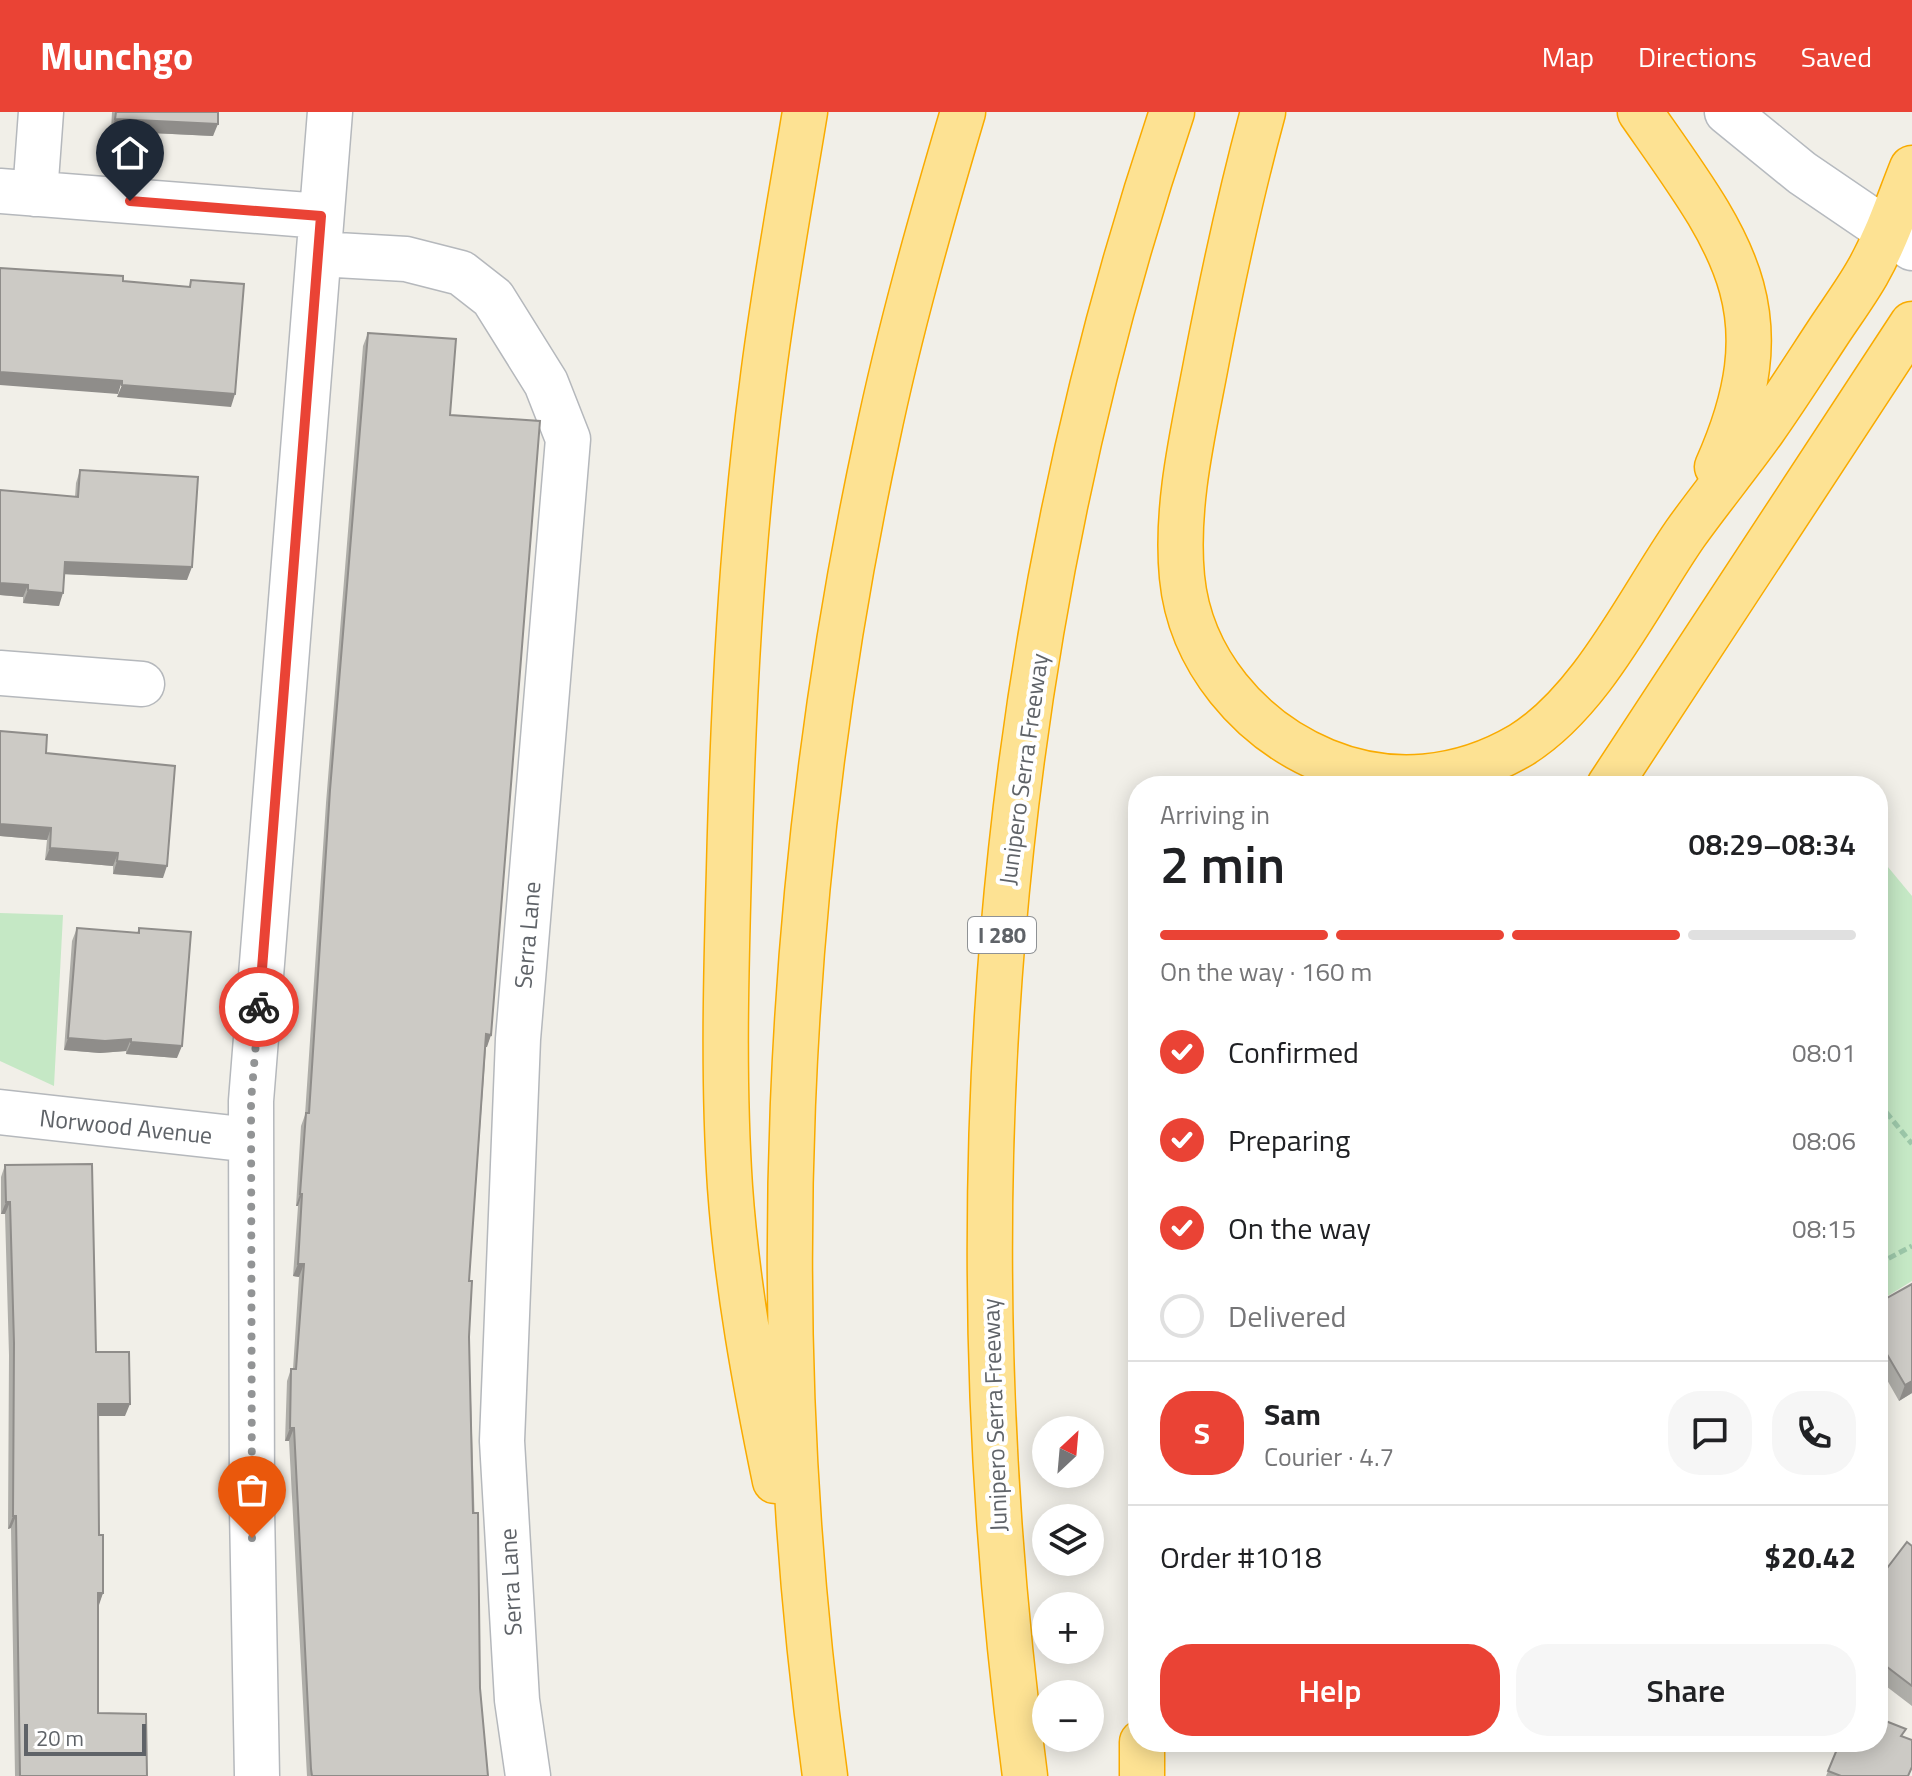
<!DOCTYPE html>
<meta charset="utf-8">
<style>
:root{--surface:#fff;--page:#f6f6f6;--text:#202124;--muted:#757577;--line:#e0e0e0;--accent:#ea4335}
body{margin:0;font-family:"Titillium Web",sans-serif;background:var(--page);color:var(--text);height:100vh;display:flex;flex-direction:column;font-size:30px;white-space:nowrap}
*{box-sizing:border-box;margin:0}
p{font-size:26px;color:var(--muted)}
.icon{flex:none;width:44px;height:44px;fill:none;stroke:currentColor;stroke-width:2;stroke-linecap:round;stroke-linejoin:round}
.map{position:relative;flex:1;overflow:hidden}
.sheet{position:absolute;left:1128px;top:664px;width:760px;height:976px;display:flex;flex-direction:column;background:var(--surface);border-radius:32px;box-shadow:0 4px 20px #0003}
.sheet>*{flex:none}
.needle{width:52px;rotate:26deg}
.fabs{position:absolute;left:1032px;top:1304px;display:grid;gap:16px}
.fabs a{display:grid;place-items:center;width:72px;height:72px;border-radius:50%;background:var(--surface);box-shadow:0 4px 20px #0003;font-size:40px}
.scale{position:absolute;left:24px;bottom:20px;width:122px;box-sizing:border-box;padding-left:8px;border:4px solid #5f6368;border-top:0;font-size:22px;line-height:28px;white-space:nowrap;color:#5f6368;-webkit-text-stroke:6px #fff;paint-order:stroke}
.pin{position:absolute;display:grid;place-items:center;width:68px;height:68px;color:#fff;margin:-82px -34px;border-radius:50% 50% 50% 0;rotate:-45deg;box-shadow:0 0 8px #0007}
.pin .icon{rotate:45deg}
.courier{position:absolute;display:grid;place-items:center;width:80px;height:80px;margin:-40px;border:6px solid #ea4335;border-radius:50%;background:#fff;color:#222;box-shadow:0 2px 10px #0007}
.head em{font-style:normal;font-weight:600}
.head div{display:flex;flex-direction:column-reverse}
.head{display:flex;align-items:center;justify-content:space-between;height:136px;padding:0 32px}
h1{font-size:52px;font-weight:600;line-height:60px}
.bar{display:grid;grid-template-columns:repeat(4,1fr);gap:12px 8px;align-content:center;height:96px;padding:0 32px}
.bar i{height:10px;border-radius:6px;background:var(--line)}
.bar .selected{background:var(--accent)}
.bar p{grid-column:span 4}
.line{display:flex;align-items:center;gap:20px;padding:0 32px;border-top:2px solid var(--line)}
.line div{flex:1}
.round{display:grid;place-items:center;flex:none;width:84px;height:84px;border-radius:32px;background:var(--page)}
ol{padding:0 32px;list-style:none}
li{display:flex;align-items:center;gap:24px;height:88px}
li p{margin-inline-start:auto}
li .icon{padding:8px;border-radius:50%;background:var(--accent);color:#fff;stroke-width:4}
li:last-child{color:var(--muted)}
li i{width:44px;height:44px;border:4px solid var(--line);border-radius:50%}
.action{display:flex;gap:16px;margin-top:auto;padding:16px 32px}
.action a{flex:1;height:92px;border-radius:32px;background:var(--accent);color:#fff;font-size:32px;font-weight:600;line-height:92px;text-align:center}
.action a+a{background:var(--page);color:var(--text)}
header{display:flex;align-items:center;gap:48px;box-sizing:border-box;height:112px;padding:0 40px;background:var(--accent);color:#fff}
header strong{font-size:38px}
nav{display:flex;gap:44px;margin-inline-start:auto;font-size:28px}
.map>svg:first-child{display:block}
.green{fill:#c5e8c5}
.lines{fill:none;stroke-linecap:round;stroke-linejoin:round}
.minor-casing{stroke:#b5b8bc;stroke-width:47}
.secondary-casing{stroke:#b6babf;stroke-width:47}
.motorway-casing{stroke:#f9ab00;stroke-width:47}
.path{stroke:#9cc7a9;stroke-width:5;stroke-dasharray:8 4;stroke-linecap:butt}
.minor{stroke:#fff;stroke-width:44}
.secondary{stroke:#fff;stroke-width:44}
.motorway{stroke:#fde293;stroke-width:44}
.wall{fill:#afaea9}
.shaded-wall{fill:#8f8d8a}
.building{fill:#cccac5;stroke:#8f8d8a;stroke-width:2}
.done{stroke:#929495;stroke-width:8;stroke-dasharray:0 14.4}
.route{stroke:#ea4335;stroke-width:10}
.labels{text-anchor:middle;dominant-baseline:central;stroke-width:8;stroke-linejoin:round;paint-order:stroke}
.shield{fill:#fff;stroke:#8f9295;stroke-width:2}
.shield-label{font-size:22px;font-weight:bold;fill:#5f6368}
.street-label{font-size:24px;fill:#5f6368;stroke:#fff}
</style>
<header>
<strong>Munchgo</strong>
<nav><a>Map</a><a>Directions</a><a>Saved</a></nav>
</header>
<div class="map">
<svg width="1912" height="1664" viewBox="0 0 1912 1664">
<rect width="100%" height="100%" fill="#f1efe8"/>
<path class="green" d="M1878 743 1912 784V1169L1878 1190Z
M0 801 63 803 54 974 0 949Z"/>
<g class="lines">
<g class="minor-casing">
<path id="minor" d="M0 79 321 104
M35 82 41 0
M319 142 406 147 461 161 493 186 546 271 568 327 518 927 502 1329 517 1588 528 1664
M0 561 142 572
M0 1000 251 1028
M257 1664 252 1397 251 989 330 0"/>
</g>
<g class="secondary-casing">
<path id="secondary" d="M1727 0 1802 61 1912 136"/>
</g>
<g class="motorway-casing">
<path id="motorway" d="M1263 0C1241 81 1223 164 1207 247 1194 317 1175 393 1182 465 1190 548 1250 618 1325 649 1390 676 1460 669 1521 633 1592 589 1638 490 1685 422 1710 387 1738 353 1763 318 1785 287 1806 254 1827 222 1840 202 1855 182 1867 161 1886 128 1898 91 1912 56
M1640 0C1730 129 1788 196 1717 355
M1609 674 1912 212
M775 1369C755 1272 737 1174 730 1075 723 969 726 863 729 757 733 596 741 433 762 273 773 182 790 91 805 0
M1142 1630V1664
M825 1664C764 1220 783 765 877 327 900 217 931 108 963 0
M1025 1664C951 1105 991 536 1172 0"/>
</g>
<path class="path" d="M1886 1000 1912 1032
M1878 1152 1912 1134"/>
<use href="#minor" class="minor"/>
<use href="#secondary" class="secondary"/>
<use href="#motorway" class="motorway"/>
</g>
<path class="wall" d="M112 0H218L213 24 111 19Z
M368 221 450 303 491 923 486 935 469 1169V1225L480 1576 488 1664H307L289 1329H285L287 1269 291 1257H293L299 1165 293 1164 298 1094H296L301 1014 305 1003 326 691 363 234Z
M80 358 187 468 64 462 59 494 23 491V485L0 483V378L75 385 76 371Z
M0 619 46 641 163 766 113 762V754L45 748 47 728 0 724Z
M77 816 137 821 139 816 177 946 126 942V939L100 941 64 938 72 829Z
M5 1053 96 1240 125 1304H98L99 1423 103 1481 98 1493V1601L147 1664H15L11 1416 8 1417 9 1243 5 1102H1V1065Z
M1912 1172V1281L1899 1289 1878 1252V1191Z
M1912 1434V1594L1878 1568V1468Z
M1903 1625 1909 1664H1826L1838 1635 1827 1630H1878Z"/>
<path class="shaded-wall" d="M115 7 218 12 213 24 111 19Z
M0 260 122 269 118 282 0 273Z
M122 273 235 282 231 295 117 285Z
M65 450 192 455 187 468 61 462Z
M0 471 28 473 23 485 0 483Z
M28 478 63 481 59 494 23 491Z
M0 712 51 716 47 728 0 724Z
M50 736 118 741 113 754 45 748Z
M117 749 167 754 163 766 113 762Z
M486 922 491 923 487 935H482Z
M68 926 131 927 126 939 100 941 64 938Z
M131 930 182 934 177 946 126 942Z
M300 1082H302L298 1094H296Z
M6 1090H10L5 1102H1Z
M298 1152H304L299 1165 293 1164Z
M1912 1269V1281L1899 1289 1905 1273Z
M98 1292H130L125 1304H94Z
M290 1316H294L289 1329H285Z
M13 1404H16L11 1416 8 1417Z
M98 1481H103L99 1493H93Z"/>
<path class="building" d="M116 0H218V12L115 7Z
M0 156 123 164V169L190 175 191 168 244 172 235 282 122 273V269L0 260Z
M368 221 456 227 450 303 540 309 491 923 486 922 469 1169H472L469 1225 473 1401H478L480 1576 488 1664H312L311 1657 294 1316H290L291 1257H296L304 1152H298L302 1082H300L306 1001H309L330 678Z
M80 358 198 365 192 455 65 450 63 481 28 478V473L0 471V378L78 385Z
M0 619 47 623 46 641 175 654 167 754 117 749 118 741 50 736 51 716 0 712Z
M77 816 139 821V816L191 820 182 934 131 930V927L105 929 68 926Z
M92 1052 96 1240H129L130 1292H98L99 1423H103V1481H98V1601L146 1602 147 1664H20L16 1404H13L14 1231 10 1090H6L5 1053Z
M1912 1172V1269L1905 1273 1878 1227V1191Z
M1907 1430 1912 1434V1574L1878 1548V1468Z
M1878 1606 1906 1617 1901 1624 1912 1628V1655L1908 1664H1841L1828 1659 1840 1630H1878Z"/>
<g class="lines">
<path class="done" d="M252 1426 251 989 259 895"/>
<path class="route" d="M130 89 321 104 259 895"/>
</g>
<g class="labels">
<rect class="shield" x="968" y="805" width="68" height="36" rx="6"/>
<g class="shield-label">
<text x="1002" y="823">I 280</text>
</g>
<g class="street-label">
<text transform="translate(1023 657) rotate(-82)">Junipero Serra Freeway</text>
<text transform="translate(527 823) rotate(-85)">Serra Lane</text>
<text transform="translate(126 1014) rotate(6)">Norwood Avenue</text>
<text transform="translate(994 1303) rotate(-92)">Junipero Serra Freeway</text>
<text transform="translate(510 1470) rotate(-93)">Serra Lane</text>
</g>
</g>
</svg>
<div class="fabs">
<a><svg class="needle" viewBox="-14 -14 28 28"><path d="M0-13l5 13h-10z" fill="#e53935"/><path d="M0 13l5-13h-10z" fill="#757577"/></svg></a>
<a><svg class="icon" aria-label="layers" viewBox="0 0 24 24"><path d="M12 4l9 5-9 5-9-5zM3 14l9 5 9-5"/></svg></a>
<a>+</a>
<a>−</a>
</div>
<div class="scale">20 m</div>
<div class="pin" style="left:252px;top:1426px;background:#ea580c"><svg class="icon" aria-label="bag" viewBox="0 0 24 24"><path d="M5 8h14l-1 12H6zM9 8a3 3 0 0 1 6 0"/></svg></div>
<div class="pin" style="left:130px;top:89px;background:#1f2937"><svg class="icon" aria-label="home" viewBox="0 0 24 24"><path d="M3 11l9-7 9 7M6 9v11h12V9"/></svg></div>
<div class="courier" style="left:259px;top:895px"><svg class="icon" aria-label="bike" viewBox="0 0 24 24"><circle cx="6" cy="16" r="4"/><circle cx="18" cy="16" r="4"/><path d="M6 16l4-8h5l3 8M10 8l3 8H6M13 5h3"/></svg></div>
<section class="sheet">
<div class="head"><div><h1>2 min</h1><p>Arriving in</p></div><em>08:29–08:34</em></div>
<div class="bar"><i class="selected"></i><i class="selected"></i><i class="selected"></i><i></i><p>On the way · 160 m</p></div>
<ol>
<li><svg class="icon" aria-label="check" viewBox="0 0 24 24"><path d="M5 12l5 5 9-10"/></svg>Confirmed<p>08:01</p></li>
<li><svg class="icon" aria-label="check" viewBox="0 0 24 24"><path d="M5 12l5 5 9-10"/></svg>Preparing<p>08:06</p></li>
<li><svg class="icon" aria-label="check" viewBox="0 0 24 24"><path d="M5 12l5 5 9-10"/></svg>On the way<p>08:15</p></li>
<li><i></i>Delivered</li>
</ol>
<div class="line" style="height:144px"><b class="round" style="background:var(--accent);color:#fff">S</b><div><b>Sam</b><p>Courier · 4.7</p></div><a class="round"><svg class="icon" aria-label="chat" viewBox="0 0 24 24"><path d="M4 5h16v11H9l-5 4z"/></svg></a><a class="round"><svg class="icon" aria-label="phone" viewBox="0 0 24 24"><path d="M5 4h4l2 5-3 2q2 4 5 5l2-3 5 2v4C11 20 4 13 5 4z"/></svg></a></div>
<div class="line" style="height:104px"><div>Order #1018</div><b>$20.42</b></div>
<div class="action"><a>Help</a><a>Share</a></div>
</section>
</div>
